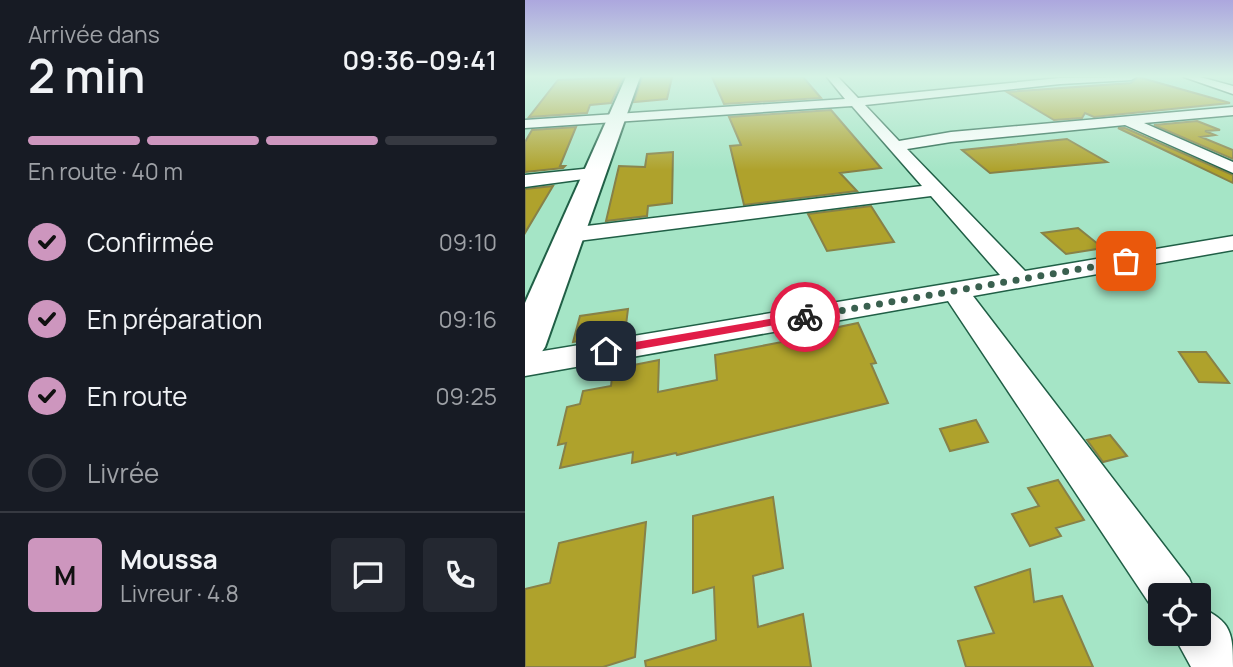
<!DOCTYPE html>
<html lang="fr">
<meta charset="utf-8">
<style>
:root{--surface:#171b24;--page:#242831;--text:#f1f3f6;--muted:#9ea1a6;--line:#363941;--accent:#cd96be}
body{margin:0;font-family:Manrope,sans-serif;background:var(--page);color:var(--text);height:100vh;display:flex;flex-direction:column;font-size:26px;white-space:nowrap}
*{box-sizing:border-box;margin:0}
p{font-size:23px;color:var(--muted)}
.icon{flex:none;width:38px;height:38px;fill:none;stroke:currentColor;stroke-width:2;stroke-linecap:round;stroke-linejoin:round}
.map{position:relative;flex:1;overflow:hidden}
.details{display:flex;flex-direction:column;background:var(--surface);width:525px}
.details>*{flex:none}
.fabs{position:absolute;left:623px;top:583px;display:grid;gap:14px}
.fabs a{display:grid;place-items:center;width:63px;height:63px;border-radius:7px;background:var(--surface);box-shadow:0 4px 18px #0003;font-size:35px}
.pin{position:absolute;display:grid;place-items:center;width:60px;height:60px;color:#fff;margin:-30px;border-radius:14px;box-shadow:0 4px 10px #0006}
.courier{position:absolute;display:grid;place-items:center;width:70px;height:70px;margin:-35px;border:5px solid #e11d48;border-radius:50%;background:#fff;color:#222;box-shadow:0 2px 9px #0007}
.overview em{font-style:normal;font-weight:600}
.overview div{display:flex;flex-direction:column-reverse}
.overview{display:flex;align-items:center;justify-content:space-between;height:119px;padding:0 28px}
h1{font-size:46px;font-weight:600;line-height:52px}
.bar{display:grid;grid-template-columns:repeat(4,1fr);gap:10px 7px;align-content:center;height:84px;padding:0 28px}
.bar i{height:9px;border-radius:5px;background:var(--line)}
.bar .on{background:var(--accent)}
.bar p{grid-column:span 4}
.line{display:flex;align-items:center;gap:18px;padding:0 28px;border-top:2px solid var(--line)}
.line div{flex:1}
.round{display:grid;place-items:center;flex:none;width:74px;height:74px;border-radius:7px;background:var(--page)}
ol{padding:0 28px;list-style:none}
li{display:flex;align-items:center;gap:21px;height:77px}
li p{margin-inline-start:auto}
li .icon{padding:7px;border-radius:50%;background:var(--accent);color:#111;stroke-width:4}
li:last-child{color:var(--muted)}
li i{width:38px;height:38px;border:4px solid var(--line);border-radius:50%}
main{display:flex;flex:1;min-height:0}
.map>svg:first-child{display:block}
.building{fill:#afa22c;stroke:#878148;stroke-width:2}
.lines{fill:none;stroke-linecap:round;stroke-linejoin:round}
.minor-casing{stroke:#205f46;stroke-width:3}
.tertiary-casing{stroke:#205f46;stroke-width:4}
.minor{fill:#fff;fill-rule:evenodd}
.tertiary{fill:#fff;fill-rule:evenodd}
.route{fill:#e11d48}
.done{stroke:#3a604f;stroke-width:7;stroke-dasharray:0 12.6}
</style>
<main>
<section class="details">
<div class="overview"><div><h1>2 min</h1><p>Arrivée dans</p></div><em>09:36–09:41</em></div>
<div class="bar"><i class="on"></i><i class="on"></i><i class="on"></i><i></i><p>En route · 40 m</p></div>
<ol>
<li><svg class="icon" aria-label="check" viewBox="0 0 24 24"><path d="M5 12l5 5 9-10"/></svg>Confirmée<p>09:10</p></li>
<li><svg class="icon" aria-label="check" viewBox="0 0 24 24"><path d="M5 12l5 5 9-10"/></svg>En préparation<p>09:16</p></li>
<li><svg class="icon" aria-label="check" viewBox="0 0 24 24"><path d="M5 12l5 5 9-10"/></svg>En route<p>09:25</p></li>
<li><i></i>Livrée</li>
</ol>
<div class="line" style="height:126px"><b class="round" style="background:var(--accent);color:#111">M</b><div><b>Moussa</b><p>Livreur · 4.8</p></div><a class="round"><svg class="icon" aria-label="chat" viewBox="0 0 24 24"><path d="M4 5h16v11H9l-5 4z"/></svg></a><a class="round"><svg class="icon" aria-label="phone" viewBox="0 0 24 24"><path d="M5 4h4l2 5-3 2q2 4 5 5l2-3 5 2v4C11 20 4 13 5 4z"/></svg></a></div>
</section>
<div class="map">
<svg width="708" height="667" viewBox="0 0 708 667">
<rect width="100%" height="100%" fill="#a5e5c6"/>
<path class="building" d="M98 77 86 103 65 105 62 113 4 117 33 80Z
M117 77H147L142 99 109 102Z
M187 77H278L296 98 199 104Z
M613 77 705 103 569 117 560 113 557 118 529 120 482 92 606 83Z
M306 110 356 168 315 173 332 191 219 205 205 146 216 145 204 117Z
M672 121 695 130 680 131 690 135 676 137 708 150V159L629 125Z
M51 127 35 166H40L38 168 0 172V142L7 130Z
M593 128H600L708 175V183Z
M542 139 582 162 465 173 437 150Z
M148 152 147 203 123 206 122 216 81 221 94 166 120 167 122 154Z
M28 186 0 233V189Z
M346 206 369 242 302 251 283 214Z
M553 228 578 248 541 254 517 233Z
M103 309 100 333 48 342 55 316Z
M333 323 351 363 346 364 363 403 152 455 151 453 107 463 108 452 35 468 41 443 33 445 42 407 55 404 58 391 86 386 88 369 134 360 133 392 192 380 190 355 257 342 255 334 278 329 280 334Z
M654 352H681L704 383 674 382Z
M451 420 463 442 425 451 415 429Z
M585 435 602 456 578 462 562 440Z
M533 480 559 520 531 528 536 536 505 546 487 514 514 506 503 488Z
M248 497 258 568 228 576 233 627 278 614 286 667H121L120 661 191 640 189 587 168 593V516Z
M121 522 110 657 78 667H0V589L25 583 34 543Z
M505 569 509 602 537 596 568 667H441L433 641 469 633 450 587Z"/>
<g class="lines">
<g class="minor-casing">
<path id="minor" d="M302 77H313L333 98 535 78 611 77 606 80 535 84 340 105 374 141 426 132 708 107V115L619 123 708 162V173L600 125 426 142 382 149 500 271 708 236V250L448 296 664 578 671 595H635V615L630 612 423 301 0 376V354L475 275 406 196 45 242 37 240 34 235 37 230 45 228 397 186 327 106 0 128V120L320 99Z
M659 77H675L708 86V94Z
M68 168 77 173 74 177 0 187V175Z
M674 607C707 621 708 634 708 667H666L648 634H674Z"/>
</g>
<g class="tertiary-casing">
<path id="tertiary" d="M101 77H115L20 347 14 356 0 360V303Z"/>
</g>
<use href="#minor" class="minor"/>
<use href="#tertiary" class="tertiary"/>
</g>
<linearGradient id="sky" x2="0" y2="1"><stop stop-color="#aca7de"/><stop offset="0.45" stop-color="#d6f3e5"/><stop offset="1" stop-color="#d6f3e5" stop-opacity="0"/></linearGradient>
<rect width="708" height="170" fill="url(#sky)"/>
<path class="route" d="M280 313 284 314V319L81 355 75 351 81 347Z"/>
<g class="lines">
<path class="done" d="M280 317 601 261"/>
</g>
</svg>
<div class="fabs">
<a><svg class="icon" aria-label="locate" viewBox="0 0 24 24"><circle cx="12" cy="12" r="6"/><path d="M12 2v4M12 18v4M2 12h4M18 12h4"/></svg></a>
</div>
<div class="pin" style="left:601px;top:261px;background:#ea580c"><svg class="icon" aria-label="bag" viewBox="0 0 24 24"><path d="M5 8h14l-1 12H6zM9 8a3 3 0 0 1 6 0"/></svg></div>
<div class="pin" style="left:81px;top:351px;background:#1f2937"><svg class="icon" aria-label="home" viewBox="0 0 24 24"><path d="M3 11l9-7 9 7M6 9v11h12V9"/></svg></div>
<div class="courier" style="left:280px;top:317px"><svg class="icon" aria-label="bike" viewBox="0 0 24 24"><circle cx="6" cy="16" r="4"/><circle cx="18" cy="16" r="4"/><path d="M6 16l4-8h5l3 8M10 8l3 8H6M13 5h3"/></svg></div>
</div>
</main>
